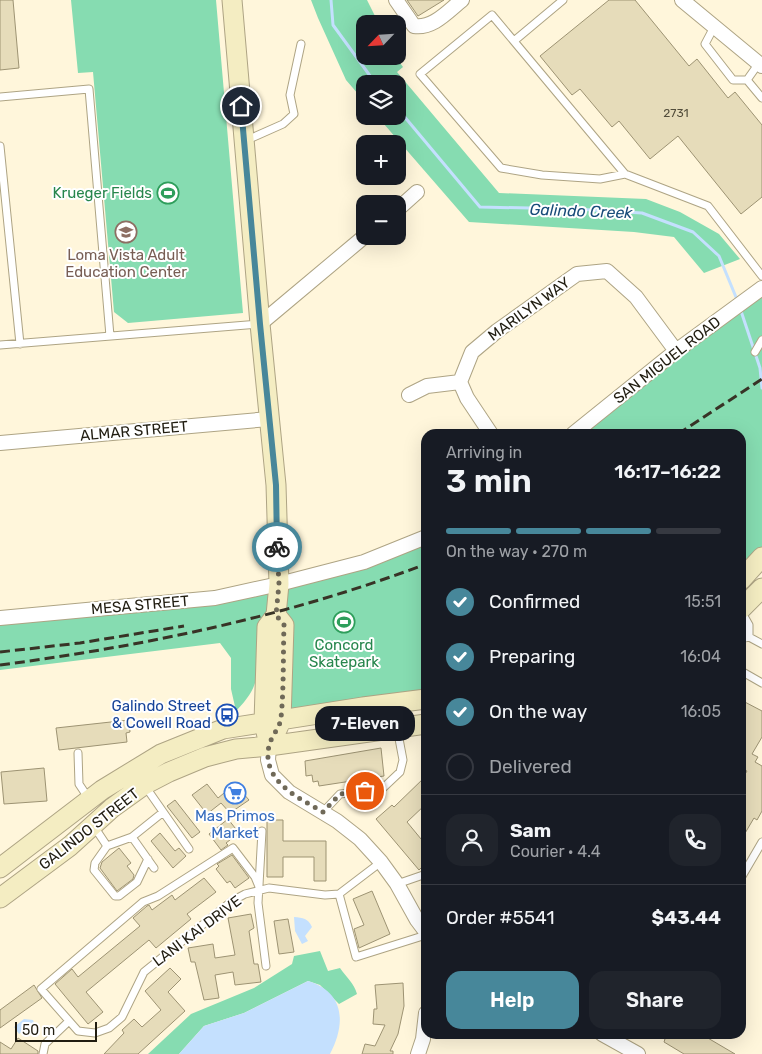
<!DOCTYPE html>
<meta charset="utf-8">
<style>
:root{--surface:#171b24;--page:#20242c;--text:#f1f3f6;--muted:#9ea1a6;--line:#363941;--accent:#47879a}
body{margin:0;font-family:Rubik,sans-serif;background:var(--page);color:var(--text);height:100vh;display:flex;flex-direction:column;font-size:19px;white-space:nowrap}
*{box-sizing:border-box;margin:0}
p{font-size:16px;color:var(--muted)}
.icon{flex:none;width:28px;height:28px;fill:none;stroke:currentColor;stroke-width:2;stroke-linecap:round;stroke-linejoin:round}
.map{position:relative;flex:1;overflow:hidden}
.details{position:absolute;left:421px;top:429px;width:325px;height:610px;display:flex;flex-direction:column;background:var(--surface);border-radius:15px;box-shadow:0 5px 20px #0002}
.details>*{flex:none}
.needle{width:32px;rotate:245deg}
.fabs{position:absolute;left:356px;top:15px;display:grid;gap:10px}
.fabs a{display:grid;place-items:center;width:50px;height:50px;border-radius:10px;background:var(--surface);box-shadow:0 5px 20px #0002;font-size:25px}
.scale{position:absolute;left:15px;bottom:12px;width:82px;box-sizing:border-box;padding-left:5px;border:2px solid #211d11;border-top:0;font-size:14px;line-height:18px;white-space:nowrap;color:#211d11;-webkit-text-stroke:4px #fff;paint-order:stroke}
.pin{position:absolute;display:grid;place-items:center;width:42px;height:42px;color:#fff;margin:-21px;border:2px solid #fff;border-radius:50%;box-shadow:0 1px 5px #0007}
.courier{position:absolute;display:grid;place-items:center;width:50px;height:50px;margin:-25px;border:4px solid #47879a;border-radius:50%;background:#fff;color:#222;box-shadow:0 1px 6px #0007}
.bubble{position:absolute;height:35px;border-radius:15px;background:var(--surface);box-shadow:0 5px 20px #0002;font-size:16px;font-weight:600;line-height:35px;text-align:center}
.headline em{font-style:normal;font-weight:600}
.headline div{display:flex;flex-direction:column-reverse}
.headline{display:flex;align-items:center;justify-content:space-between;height:85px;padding:0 25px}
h1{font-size:32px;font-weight:600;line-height:38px}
.bar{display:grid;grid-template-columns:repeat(4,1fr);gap:8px 5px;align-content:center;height:60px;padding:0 25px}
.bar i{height:6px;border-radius:4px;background:var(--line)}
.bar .on{background:var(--accent)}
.bar p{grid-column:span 4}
.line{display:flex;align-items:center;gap:12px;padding:0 25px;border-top:1px solid var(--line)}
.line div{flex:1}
.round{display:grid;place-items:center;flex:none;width:52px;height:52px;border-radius:15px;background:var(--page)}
ol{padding:0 25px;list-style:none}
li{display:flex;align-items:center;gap:15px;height:55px}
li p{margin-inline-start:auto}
li .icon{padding:5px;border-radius:50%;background:var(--accent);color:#fff;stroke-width:4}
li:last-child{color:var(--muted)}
li i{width:28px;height:28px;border:2px solid var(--line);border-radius:50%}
.cta{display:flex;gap:10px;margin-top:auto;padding:10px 25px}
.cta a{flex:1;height:58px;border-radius:15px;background:var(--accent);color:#fff;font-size:20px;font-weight:600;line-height:58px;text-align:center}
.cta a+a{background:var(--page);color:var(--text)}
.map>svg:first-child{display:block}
.green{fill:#86dcb1}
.water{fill:#c4e0fe}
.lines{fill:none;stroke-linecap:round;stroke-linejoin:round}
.stream{stroke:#c4e0fe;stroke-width:3}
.building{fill:#e6dcba;stroke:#9d9373}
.lane-casing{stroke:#aea484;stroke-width:9}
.street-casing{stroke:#aea484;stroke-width:16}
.secondary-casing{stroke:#aea484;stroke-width:21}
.lane{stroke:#fff;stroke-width:7}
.street{stroke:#fff;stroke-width:14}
.secondary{stroke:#f4edc2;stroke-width:19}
.rail{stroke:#383326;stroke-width:3;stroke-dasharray:10 5;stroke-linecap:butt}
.done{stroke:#6f6958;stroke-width:5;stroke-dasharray:0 9}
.route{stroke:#47879a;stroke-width:6}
.labels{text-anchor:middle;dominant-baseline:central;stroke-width:4;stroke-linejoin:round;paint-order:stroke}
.number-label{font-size:12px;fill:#524d3b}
.leisure-label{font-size:15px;fill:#27864d;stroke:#fff;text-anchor:end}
.education-label{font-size:15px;fill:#785e54;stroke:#fff}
.street-label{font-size:15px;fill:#211d11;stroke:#fff}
.transit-label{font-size:15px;fill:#164399;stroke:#fff;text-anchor:end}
.shop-label{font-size:15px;fill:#366cbe;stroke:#fff}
.water-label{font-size:16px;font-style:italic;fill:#194c7a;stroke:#fff}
</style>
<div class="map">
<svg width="762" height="1054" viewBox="0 0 762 1054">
<rect width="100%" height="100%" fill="#fff6db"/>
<path class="green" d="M71 0H216L243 313 128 323 114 312 93 72 78 73Z
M311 0H367L379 24H365V56H395L403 67 397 72 499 193 646 199 680 212 719 234 740 259 704 273 674 237 634 232 469 222 377 116H398V84H365V102L346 80 318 18Z
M762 288V557L741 580V434H573Z
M426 537V699L281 721 260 663C255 687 253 693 236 711L231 689V658L220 643 0 670V618L215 598Z
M320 951 328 971 340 968C346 977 354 983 357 994L339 1004 320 985 308 981 244 1013 204 1026 179 1054H148L191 1014 254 988 292 964 294 956Z"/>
<path class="water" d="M294 917C303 918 308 918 312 927L305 936 308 941 302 944 295 931Z
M308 981C345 992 346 1024 330 1054H179L204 1026 244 1013Z
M24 1019 33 1020 35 1026 32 1029H25L19 1034 14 1027Z"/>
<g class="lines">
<path class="stream" d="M331 0 333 25 376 84
M398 109 480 207 575 209 642 213 693 232 719 256 738 302
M740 308 760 368 762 388"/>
</g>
<path class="building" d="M0 0H13L19 68 0 70Z
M407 0H444L418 16Z
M609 0H635L689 66 697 59 728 98 735 92 762 125V197L741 214 678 136 650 159 619 121 612 127 580 89 572 95 540 56Z
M741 700 762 711V737L752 754 758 757 755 762 762 766V811L757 820 754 818 741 840V781L747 771 741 768Z
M129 720 130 732 126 733 127 742 59 750 56 728Z
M381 748 384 776 319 786 318 781 313 782 312 775 306 776 305 761Z
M44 768 47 801 4 804 1 772Z
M426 776V804L407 822 426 845V863L419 870 376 819 392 805 394 807Z
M207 784 218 798 235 784 249 800 230 813 221 803 207 814 192 795Z
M175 800 200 832 192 838 167 806Z
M228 819 239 833 226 843 228 845 221 850 209 834Z
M267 820H283V841H326V881H314V857H283V877H267Z
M160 833 175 851 179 848 186 856 173 868 151 841Z
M119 848 131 863 127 866 134 875 133 879 117 891 100 868 102 862Z
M232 855 249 878 235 888 230 881 227 883 216 869 219 866 217 864Z
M204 878 216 892 187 914 191 919 156 948 149 940 86 992 103 1012 88 1024 55 984 72 969 78 977 140 926 133 918 147 906 149 905 152 910 172 895 175 900Z
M372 891 390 934 359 948 354 929 364 925 353 899Z
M251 914 254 928 249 931 254 964H258L261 982 235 985 233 972 215 975 219 998 204 1000 195 962H191L188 948 213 944 215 958 235 955 228 918Z
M288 919 294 952 279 954 274 921Z
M170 968 181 979 168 992 185 1011 138 1054H104L124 1033 122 1030 134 1019 142 1027 161 1010 145 991Z
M403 983 404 1006 398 1034 390 1051H393V1054H362L365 1044 375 1046 385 1025 373 1024 374 1009H377L375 985Z
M34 985 42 998 0 1028V1010Z
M655 1034H701L735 1054H684L664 1042 665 1039Z
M18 1038 38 1051V1054H0V1042L11 1049Z"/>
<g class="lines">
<g class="lane-casing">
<path id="lane" d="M714 27 705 44 733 80H747L759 63
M514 41 563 0
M747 80 762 98
M0 97 89 89 110 336
M247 140 283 124 294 114 290 95 301 44
M0 146 20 344
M625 174 492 15 420 74 501 168 542 175 600 179 625 174 708 206 762 276
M0 345 259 324
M755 352 762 340
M741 611 749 625V637L741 639
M749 637 762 644
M741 671 762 683
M78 753 79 784 89 799
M145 786 189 849
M323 812 340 794 382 789 400 772 403 760 397 728
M93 825 107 846 95 863 94 870 115 896H119L137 882 148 859
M262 831 258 903 266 966
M107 846 132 837
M154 868 132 837 162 813
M741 878 762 842
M397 884 426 874
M260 889 255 877 233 848 158 896 143 902 41 989 78 1031 95 1033 109 1028 122 1017 144 972 232 901 245 894 269 888 325 895 339 894 381 862
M339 894 356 957 426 935
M43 1054 45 1044 69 1021"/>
</g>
<g class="street-casing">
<path id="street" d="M396 0 414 26C433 29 448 11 462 0
M682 0 762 66
M398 209 417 192
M260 324 365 236
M409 395 427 386 460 382
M491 434 467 398 460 382 472 352 497 331 577 274 607 271 636 297 676 351
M573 434 676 351 762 288
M0 443 269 419
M0 618 215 598 279 584 364 562 426 537
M269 746 268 760 272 775 289 792 337 821 360 839 381 862 397 884 417 920 426 932
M602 1034 638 1054
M418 1054 423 1039 426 1013"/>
</g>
<g class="secondary-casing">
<path id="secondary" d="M232 0 260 324 276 485 279 584 276 615 267 627 264 722 269 746
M741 580 762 557
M741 609 762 588
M276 732 281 721 284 625 276 615
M0 868 102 790 161 754 223 729 363 707 426 699
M0 898 70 846 112 808 144 785 169 772 205 757 236 749 269 746 426 724"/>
</g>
<use href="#lane" class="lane"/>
<use href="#street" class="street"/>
<use href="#secondary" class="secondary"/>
<path class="rail" d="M678 434 762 379
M0 652 80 643 184 626
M0 665C145 646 289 616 426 564"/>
</g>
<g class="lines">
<path class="done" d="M277 547 279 584 276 615 284 625C283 656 284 687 281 718 280 728 271 736 269 746 261 781 299 798 323 812L340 794 365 791"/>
<path class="route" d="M241 106 260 324 276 485 277 547"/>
</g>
<defs>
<g id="stadium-ring" transform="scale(1.125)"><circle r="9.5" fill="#fff" stroke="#2e9e5b" stroke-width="1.5"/><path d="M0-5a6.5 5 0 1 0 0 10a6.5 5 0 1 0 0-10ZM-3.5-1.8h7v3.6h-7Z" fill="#2e9e5b"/></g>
<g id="school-ring" transform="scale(1.125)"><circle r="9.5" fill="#fff" stroke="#8d6e63" stroke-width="1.5"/><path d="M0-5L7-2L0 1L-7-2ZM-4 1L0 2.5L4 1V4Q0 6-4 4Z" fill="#8d6e63"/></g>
<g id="bus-ring" transform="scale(1.125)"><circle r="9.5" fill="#fff" stroke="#1a4fb4" stroke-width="1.5"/><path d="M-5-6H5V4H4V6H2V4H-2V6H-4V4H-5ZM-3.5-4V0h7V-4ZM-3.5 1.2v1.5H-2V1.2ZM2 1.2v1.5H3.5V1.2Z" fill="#1a4fb4"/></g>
<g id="supermarket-ring" transform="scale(1.125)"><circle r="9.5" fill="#fff" stroke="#3f7fe0" stroke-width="1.5"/><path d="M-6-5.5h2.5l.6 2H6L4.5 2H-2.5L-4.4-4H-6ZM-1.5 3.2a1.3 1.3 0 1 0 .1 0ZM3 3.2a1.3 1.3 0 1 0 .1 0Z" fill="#3f7fe0"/></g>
</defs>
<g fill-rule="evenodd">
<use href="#stadium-ring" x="168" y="193"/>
<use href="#school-ring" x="126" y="232"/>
<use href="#stadium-ring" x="344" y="622"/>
<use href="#bus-ring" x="227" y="715"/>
<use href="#supermarket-ring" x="235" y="793"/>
</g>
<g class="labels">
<g class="number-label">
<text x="676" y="113">2731</text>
</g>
<g class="leisure-label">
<text x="152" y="193">Krueger Fields</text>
<text x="344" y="645" text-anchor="middle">Concord<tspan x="344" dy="17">Skatepark</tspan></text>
</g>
<g class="education-label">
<text x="126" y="255">Loma Vista Adult<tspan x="126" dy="17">Education Center</tspan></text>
</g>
<g class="street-label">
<text transform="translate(529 309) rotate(-36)">MARILYN WAY</text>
<text transform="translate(667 360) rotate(-38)">SAN MIGUEL ROAD</text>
<text transform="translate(134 431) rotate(-5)">ALMAR STREET</text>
<text transform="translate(140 605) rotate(-5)">MESA STREET</text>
<text transform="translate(89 829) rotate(-38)">GALINDO STREET</text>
<text transform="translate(197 931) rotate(-37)">LANI KAI DRIVE</text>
</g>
<g class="transit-label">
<text x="211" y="706">Galindo Street<tspan x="211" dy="17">&amp; Cowell Road</tspan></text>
</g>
<g class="shop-label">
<text x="235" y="816">Mas Primos<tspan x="235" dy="17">Market</tspan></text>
</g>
<g class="water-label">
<text transform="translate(581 211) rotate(2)">Galindo Creek</text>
</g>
</g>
</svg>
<div class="fabs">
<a><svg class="needle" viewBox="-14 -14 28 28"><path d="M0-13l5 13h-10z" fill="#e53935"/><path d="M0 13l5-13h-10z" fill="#9ea1a6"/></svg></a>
<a><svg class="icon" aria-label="layers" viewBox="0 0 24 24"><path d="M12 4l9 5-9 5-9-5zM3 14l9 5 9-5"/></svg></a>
<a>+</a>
<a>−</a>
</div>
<div class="scale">50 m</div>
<div class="pin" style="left:365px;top:791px;background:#ea580c"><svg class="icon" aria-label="bag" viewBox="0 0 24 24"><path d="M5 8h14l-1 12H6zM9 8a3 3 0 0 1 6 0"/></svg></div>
<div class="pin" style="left:241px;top:106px;background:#1f2937"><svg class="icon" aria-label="home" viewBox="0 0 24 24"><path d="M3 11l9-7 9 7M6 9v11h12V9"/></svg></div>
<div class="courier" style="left:277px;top:547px"><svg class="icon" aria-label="bike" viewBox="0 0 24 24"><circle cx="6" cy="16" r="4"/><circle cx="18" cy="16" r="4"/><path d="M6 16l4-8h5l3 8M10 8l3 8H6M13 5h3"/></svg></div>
<div class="bubble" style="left:315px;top:706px;width:100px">7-Eleven</div>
<section class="details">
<div class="headline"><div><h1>3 min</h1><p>Arriving in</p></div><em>16:17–16:22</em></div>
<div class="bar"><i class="on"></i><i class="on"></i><i class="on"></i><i></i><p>On the way · 270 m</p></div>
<ol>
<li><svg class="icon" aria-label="check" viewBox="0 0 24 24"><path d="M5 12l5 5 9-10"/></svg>Confirmed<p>15:51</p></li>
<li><svg class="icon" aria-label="check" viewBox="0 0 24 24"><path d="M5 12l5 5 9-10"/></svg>Preparing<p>16:04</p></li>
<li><svg class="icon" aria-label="check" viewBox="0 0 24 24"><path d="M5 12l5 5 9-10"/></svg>On the way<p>16:05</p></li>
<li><i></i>Delivered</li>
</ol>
<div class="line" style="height:90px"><a class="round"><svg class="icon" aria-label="person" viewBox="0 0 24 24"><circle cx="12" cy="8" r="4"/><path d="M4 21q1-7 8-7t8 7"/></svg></a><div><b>Sam</b><p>Courier · 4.4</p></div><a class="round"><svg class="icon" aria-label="phone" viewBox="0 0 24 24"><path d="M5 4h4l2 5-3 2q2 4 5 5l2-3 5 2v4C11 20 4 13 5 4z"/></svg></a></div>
<div class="line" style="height:65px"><div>Order #5541</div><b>$43.44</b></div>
<div class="cta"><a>Help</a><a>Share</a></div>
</section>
</div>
